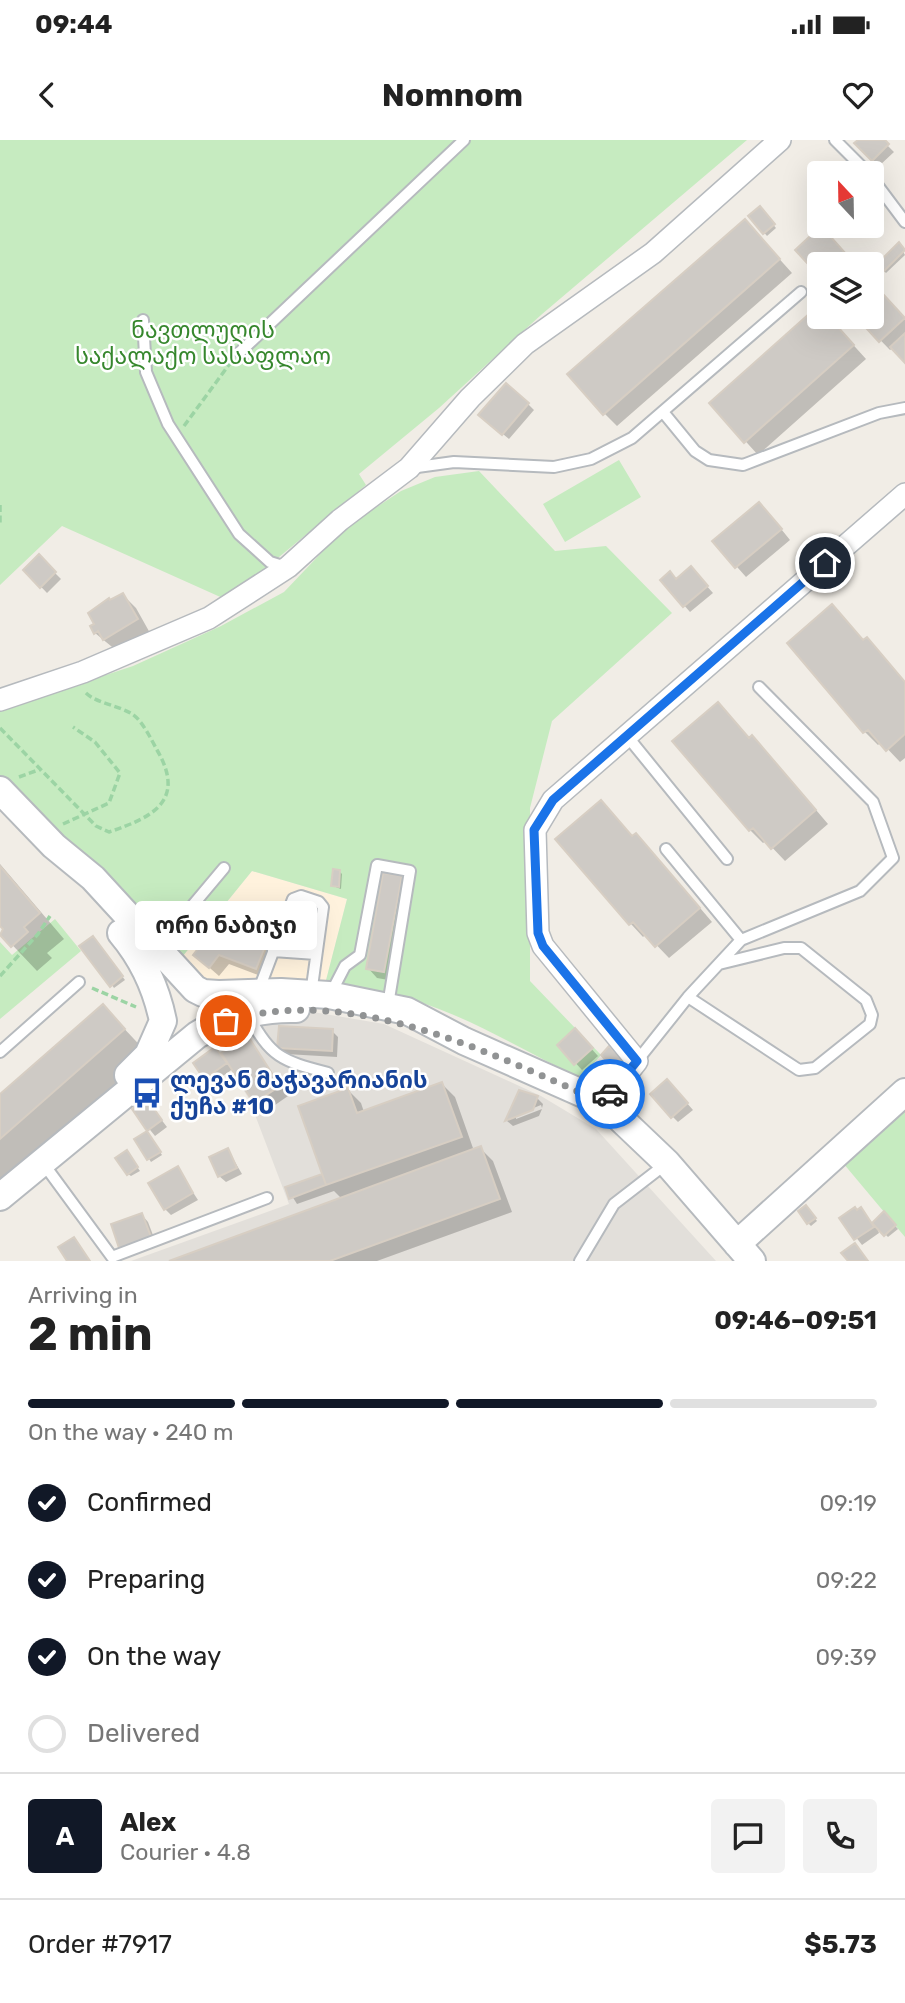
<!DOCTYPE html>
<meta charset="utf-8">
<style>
:root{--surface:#fff;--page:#f2f2f2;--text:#222;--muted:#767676;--line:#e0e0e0;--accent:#111827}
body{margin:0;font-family:Rubik,"Noto Sans Georgian",sans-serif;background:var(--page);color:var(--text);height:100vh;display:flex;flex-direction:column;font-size:26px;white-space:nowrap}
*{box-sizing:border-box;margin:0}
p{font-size:23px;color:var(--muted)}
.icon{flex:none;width:38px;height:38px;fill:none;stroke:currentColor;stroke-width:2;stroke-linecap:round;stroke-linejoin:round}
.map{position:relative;height:1121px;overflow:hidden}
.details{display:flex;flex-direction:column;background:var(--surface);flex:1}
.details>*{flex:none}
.needle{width:46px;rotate:338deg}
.fabs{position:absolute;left:807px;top:21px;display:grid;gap:14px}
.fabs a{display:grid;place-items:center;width:77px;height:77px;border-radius:7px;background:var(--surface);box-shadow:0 7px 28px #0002;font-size:35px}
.pin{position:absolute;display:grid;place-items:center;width:60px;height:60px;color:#fff;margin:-30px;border:4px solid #fff;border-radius:50%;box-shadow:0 2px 7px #0007}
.courier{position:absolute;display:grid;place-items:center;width:70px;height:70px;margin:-35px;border:5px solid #1a73e8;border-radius:50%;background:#fff;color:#222;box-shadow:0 2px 9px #0007}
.bubble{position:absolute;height:49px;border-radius:7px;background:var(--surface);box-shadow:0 7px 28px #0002;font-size:23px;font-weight:700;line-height:49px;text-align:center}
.head em{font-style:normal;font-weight:700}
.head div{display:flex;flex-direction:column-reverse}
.head{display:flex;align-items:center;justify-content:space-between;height:119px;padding:0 28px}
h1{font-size:46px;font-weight:700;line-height:52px}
.bar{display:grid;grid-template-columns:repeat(4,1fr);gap:10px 7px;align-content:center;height:84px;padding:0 28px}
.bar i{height:9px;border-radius:5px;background:var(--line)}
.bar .selected{background:var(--accent)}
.bar p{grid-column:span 4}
.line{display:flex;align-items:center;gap:18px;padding:0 28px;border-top:2px solid var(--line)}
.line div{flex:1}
.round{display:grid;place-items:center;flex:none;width:74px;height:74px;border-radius:7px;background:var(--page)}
ol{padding:0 28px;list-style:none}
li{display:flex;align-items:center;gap:21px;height:77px}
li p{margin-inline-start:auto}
li .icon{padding:7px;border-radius:50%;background:var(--accent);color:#fff;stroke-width:4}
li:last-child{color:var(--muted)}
li i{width:38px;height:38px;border:4px solid var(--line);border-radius:50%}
.status{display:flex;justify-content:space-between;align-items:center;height:49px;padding:0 35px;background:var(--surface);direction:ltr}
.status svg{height:19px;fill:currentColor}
header{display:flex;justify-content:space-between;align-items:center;height:91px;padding:0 28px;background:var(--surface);font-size:32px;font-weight:700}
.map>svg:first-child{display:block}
.commercial{fill:#fff2dd}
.industrial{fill:#e2dfda}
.green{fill:#c6ebc0}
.shadow{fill:#0003}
.building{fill:#cecac5;stroke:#d7cec3;stroke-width:2}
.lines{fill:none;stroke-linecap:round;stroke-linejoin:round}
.service-casing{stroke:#b6babe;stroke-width:14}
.minor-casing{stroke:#b6babe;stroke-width:24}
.tertiary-casing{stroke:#b6babe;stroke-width:30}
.path{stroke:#9cd4a4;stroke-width:3.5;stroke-dasharray:7 3.5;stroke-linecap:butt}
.service{stroke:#fff;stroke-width:10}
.minor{stroke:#fff;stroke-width:21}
.tertiary{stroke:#fff;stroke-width:26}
.done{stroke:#919394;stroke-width:7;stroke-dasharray:0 12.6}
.route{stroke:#1a73e8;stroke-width:9}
.labels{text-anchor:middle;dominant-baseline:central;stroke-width:5;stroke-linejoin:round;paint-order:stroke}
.park-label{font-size:23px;fill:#36872d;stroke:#fff}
.transit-label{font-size:23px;font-weight:bold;fill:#164399;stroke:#fff;text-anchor:start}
</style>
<div class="status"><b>09:44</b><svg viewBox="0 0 49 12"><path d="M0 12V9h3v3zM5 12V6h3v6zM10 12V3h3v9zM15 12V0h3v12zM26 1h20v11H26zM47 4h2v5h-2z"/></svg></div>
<header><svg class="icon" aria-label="back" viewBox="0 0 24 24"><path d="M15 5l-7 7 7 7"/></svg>Nomnom<svg class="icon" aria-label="heart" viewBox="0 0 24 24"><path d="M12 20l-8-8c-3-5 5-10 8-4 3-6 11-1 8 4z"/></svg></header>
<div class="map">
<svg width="905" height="1121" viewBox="0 0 905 1121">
<rect width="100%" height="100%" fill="#f1ede6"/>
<path class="commercial" d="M252 731 347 759 324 848 225 846 200 839 178 822Z"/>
<path class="industrial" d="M307 871 384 884 541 956 596 989 716 1121H131L289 1064 249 959 211 897Z"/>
<path class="green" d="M0 0H747L541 175 439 268 359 334 366 345 227 460 62 386 0 445Z
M619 320 641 357 565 402 543 364Z
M479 331 555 411 606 406 672 473 552 581 530 668V841L601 915 580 938C501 900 415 841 324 848L347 759 252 731 178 822 0 635V570L133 526 221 486 284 452 345 388 401 351 435 337Z
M55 779 81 811 0 879V802L12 815Z
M905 968V1097L843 1023Z"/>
<path class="shadow" d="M860 0H882L894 12 879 26 857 4Z
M760 69 776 88 767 96 750 76Z
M757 94 792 133 617 286 604 273Z
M899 104 905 115 886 133 878 125Z
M872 143 905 180V221L893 208 890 210 858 177H872Z
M819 177H828L866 219 758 315 711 263Z
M528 264 534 270 509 299 487 281Z
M769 374 790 400 746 437 714 401Z
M39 417 61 439 47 453 25 430Z
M697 435 713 453 690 472 662 440H676Z
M123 455 136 468 150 493 117 511 95 493Z
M864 501 880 512 905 542V618L900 622 881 602 878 605 865 592 789 503Z
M750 600 765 610 828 684 785 721 766 701 763 703 750 690Z
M601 662 633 697 636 695 649 708 712 782 669 818 646 794 643 797 631 784 558 699Z
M0 724 64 799 47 813 52 818 37 831 1 793 5 789 0 783Z
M340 732 342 734 341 749 333 746Z
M401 738 411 748 394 841 377 838 368 828Z
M313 771 319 778 304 815 289 809 280 801 266 838 229 824 219 836 195 815 275 780 287 792Z
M95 800 125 840 114 848 112 845Z
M103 866 149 915 0 1046V957Z
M332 891 338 897 337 917 286 914 279 908Z
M581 897 598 916 582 930 559 905Z
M247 898 288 956 265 972 234 928 212 944 206 938 221 916 228 925 231 924Z
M442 944 455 957 474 1011 480 1008 493 1021 512 1072 377 1121H174L342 1059 334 1051 297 1064 287 1048 324 1035 348 950 361 963 364 972Z
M673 947 693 970 678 982 672 976Z
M520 952 537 958 543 964 542 968 541 965 516 975V979L542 969 539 976 513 986 507 981Z
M147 961 167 987 155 996 134 970Z
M150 996 162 1015 151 1022 137 1000Z
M228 1010 242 1034 226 1042 219 1036Z
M129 1015 140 1031 131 1036 128 1034Z
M177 1028 198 1060 171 1075 165 1069Z
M861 1069 873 1084 884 1074 898 1089 888 1097 876 1085 879 1093 862 1105 841 1078Z
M809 1070 817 1081 811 1086 808 1083Z
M142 1075 148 1082 156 1103 127 1113 121 1107Z"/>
<path class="building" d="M858 0H885L889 4 872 21 854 3Z
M760 66 775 84 763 94 748 76Z
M745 79 780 119 603 275 567 234Z
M821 86 855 124H819V136L795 110Z
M899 102 905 110 883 132 876 125Z
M872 142 905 178 879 202 856 177H872Z
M819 165V177H829L854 205 744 303 709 263Z
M905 193V223L890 207Z
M506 243 529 263 502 295 478 275Z
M759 362 782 389 735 428 712 401Z
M39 414 56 432 40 448 23 430Z
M691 426 708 446 683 467 660 440 670 431 676 439Z
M123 453 138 479 103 500 98 491 94 494 90 486 94 484 88 473 109 458 110 460Z
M832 464 863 500 867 497 905 542V594L886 611 868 590 863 593 787 503Z
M718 562 749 598 752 595 816 670 771 709 753 688 749 691 672 601Z
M601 660 632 696 636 693 700 768 655 807 633 782 629 785 555 699Z
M0 726 40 773 24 787 28 792 11 807 0 795 3 789 0 786Z
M333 729 340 730 339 747 331 746Z
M383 733 402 736 384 832 366 829Z
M234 763 276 779 256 829 219 815 209 828 193 815Z
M297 763 314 770 297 810 280 803Z
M93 796 123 836 110 847 79 806Z
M103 864 125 889 0 999V954Z
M279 886 333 889 332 911 277 908Z
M575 888 593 908 574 925 557 905Z
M248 896 280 946 254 963 221 913Z
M609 906 624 921 615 930 601 915Z
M215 907 227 923 204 939 193 923Z
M667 939 688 963 671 978 650 954Z
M442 942 462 997 326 1045 298 966 348 948 357 973Z
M519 950 538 956 533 970 505 981Z
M147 959 162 980 147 991 132 969Z
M147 991 161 1012 147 1020 134 999Z
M481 1006 500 1059 330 1121H169Z
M228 1008 237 1028 218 1037 209 1017Z
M127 1010 138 1027 127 1035 115 1018Z
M178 1026 193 1053 164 1070 148 1043Z
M322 1034 326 1045 289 1059 285 1047Z
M806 1065 816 1078 807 1084 798 1071Z
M855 1067 857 1070 861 1067 874 1087 854 1100 839 1078Z
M884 1071 896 1085 884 1096 872 1083Z
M142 1073 151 1097 119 1108 111 1084Z
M74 1097 90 1121H67L58 1107Z
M855 1103 868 1121H848L841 1113Z"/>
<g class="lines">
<g class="service-casing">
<path id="service" d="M835 0 868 33
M872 38 905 82
M143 180 146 232 168 284 239 394 270 422 286 427
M240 212 464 0
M663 272 695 311 709 320 743 325 879 273 905 268
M410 328 454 322 554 327 591 319 632 298 801 152
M627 596 727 719
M666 709 741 800
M156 809 224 728
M273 811 316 814
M258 852 293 759 301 756 319 762 323 767 311 854
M330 855 345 826 360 815 377 725 410 731 388 865
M688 857 799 930 815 928 870 884 872 875 866 860 801 808H784L719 824
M248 874C270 918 283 921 328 933
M0 912 79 842
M637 921 688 857 741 800 860 751 893 718 873 662 759 547
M43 1023 112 1117 267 1058
M580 1121 614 1064 667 1023"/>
</g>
<g class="minor-casing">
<path id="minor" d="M0 560 83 532 209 478 288 427 340 380 409 328 470 258 525 204 653 113 780 0
M604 963 637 921 543 806 538 793 535 690 553 660 905 354"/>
</g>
<g class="tertiary-casing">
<path id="tertiary" d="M0 650 54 706 93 738 195 849 203 853 219 854 281 852 329 855 407 871 464 901 604 963 667 1023 752 1121
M121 793C143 819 156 847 163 881L148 915 128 935
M0 1057 197 895C226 877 262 868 296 869
M737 1104 905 952"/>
</g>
<path class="path" d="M184 286 231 222
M0 365V385
M0 588 96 686 109 692C154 677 186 660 157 610 151 599 142 580 132 574 118 565 94 563 84 551
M19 637 41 629
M63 684 109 663 120 633 95 602 73 587
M0 836 38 794 50 776
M92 848 136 867"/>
<use href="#service" class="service"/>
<use href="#minor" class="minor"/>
<use href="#tertiary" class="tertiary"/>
</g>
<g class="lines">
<path class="done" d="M226 881C353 843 489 913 604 963L610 954"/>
<path class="route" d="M610 954 637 921 543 806 538 793 534 690 553 660 825 423"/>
</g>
<defs>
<g id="bus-bare" transform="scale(2.415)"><path d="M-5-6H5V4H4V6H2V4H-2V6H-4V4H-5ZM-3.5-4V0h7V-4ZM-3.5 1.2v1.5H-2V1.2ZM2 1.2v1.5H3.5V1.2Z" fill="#1a4fb4" stroke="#fff" stroke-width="2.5" paint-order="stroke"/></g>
</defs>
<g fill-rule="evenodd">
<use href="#bus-bare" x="147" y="953"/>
</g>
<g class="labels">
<g class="park-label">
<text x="203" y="190">ნავთლუღის<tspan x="203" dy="26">საქალაქო სასაფლაო</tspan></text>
</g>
<g class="transit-label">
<text x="170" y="940">ლევან მაჭავარიანის<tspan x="170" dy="26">ქუჩა #10</tspan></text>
</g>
</g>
</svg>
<div class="fabs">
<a><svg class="needle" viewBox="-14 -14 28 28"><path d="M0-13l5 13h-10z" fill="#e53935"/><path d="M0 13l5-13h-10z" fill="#767676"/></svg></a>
<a><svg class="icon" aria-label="layers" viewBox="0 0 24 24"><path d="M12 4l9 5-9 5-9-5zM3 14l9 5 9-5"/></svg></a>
</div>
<div class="pin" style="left:226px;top:881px;background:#ea580c"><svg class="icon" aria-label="bag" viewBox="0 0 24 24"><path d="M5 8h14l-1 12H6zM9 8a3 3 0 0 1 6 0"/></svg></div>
<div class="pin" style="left:825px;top:423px;background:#1f2937"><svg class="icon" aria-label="home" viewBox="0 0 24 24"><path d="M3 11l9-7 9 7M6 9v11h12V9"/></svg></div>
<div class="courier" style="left:610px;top:954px"><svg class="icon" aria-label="car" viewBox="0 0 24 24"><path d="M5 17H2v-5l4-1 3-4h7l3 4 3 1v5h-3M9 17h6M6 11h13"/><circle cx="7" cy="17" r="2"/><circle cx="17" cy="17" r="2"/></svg></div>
<div class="bubble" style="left:135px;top:761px;width:182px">ორი ნაბიჯი</div>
</div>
<section class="details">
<div class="head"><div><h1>2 min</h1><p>Arriving in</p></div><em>09:46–09:51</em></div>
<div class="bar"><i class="selected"></i><i class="selected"></i><i class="selected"></i><i></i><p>On the way · 240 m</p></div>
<ol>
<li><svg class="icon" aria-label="check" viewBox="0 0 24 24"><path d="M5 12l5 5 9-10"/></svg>Confirmed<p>09:19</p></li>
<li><svg class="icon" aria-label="check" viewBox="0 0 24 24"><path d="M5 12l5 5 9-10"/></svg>Preparing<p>09:22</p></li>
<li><svg class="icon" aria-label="check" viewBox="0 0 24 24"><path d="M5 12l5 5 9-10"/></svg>On the way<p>09:39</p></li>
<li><i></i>Delivered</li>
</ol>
<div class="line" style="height:126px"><b class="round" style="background:var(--accent);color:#fff">A</b><div><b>Alex</b><p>Courier · 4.8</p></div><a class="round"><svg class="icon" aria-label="chat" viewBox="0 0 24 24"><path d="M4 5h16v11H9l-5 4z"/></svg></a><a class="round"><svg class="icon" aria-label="phone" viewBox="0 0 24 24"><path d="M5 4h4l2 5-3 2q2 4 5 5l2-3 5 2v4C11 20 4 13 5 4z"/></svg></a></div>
<div class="line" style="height:91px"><div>Order #7917</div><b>$5.73</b></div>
</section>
